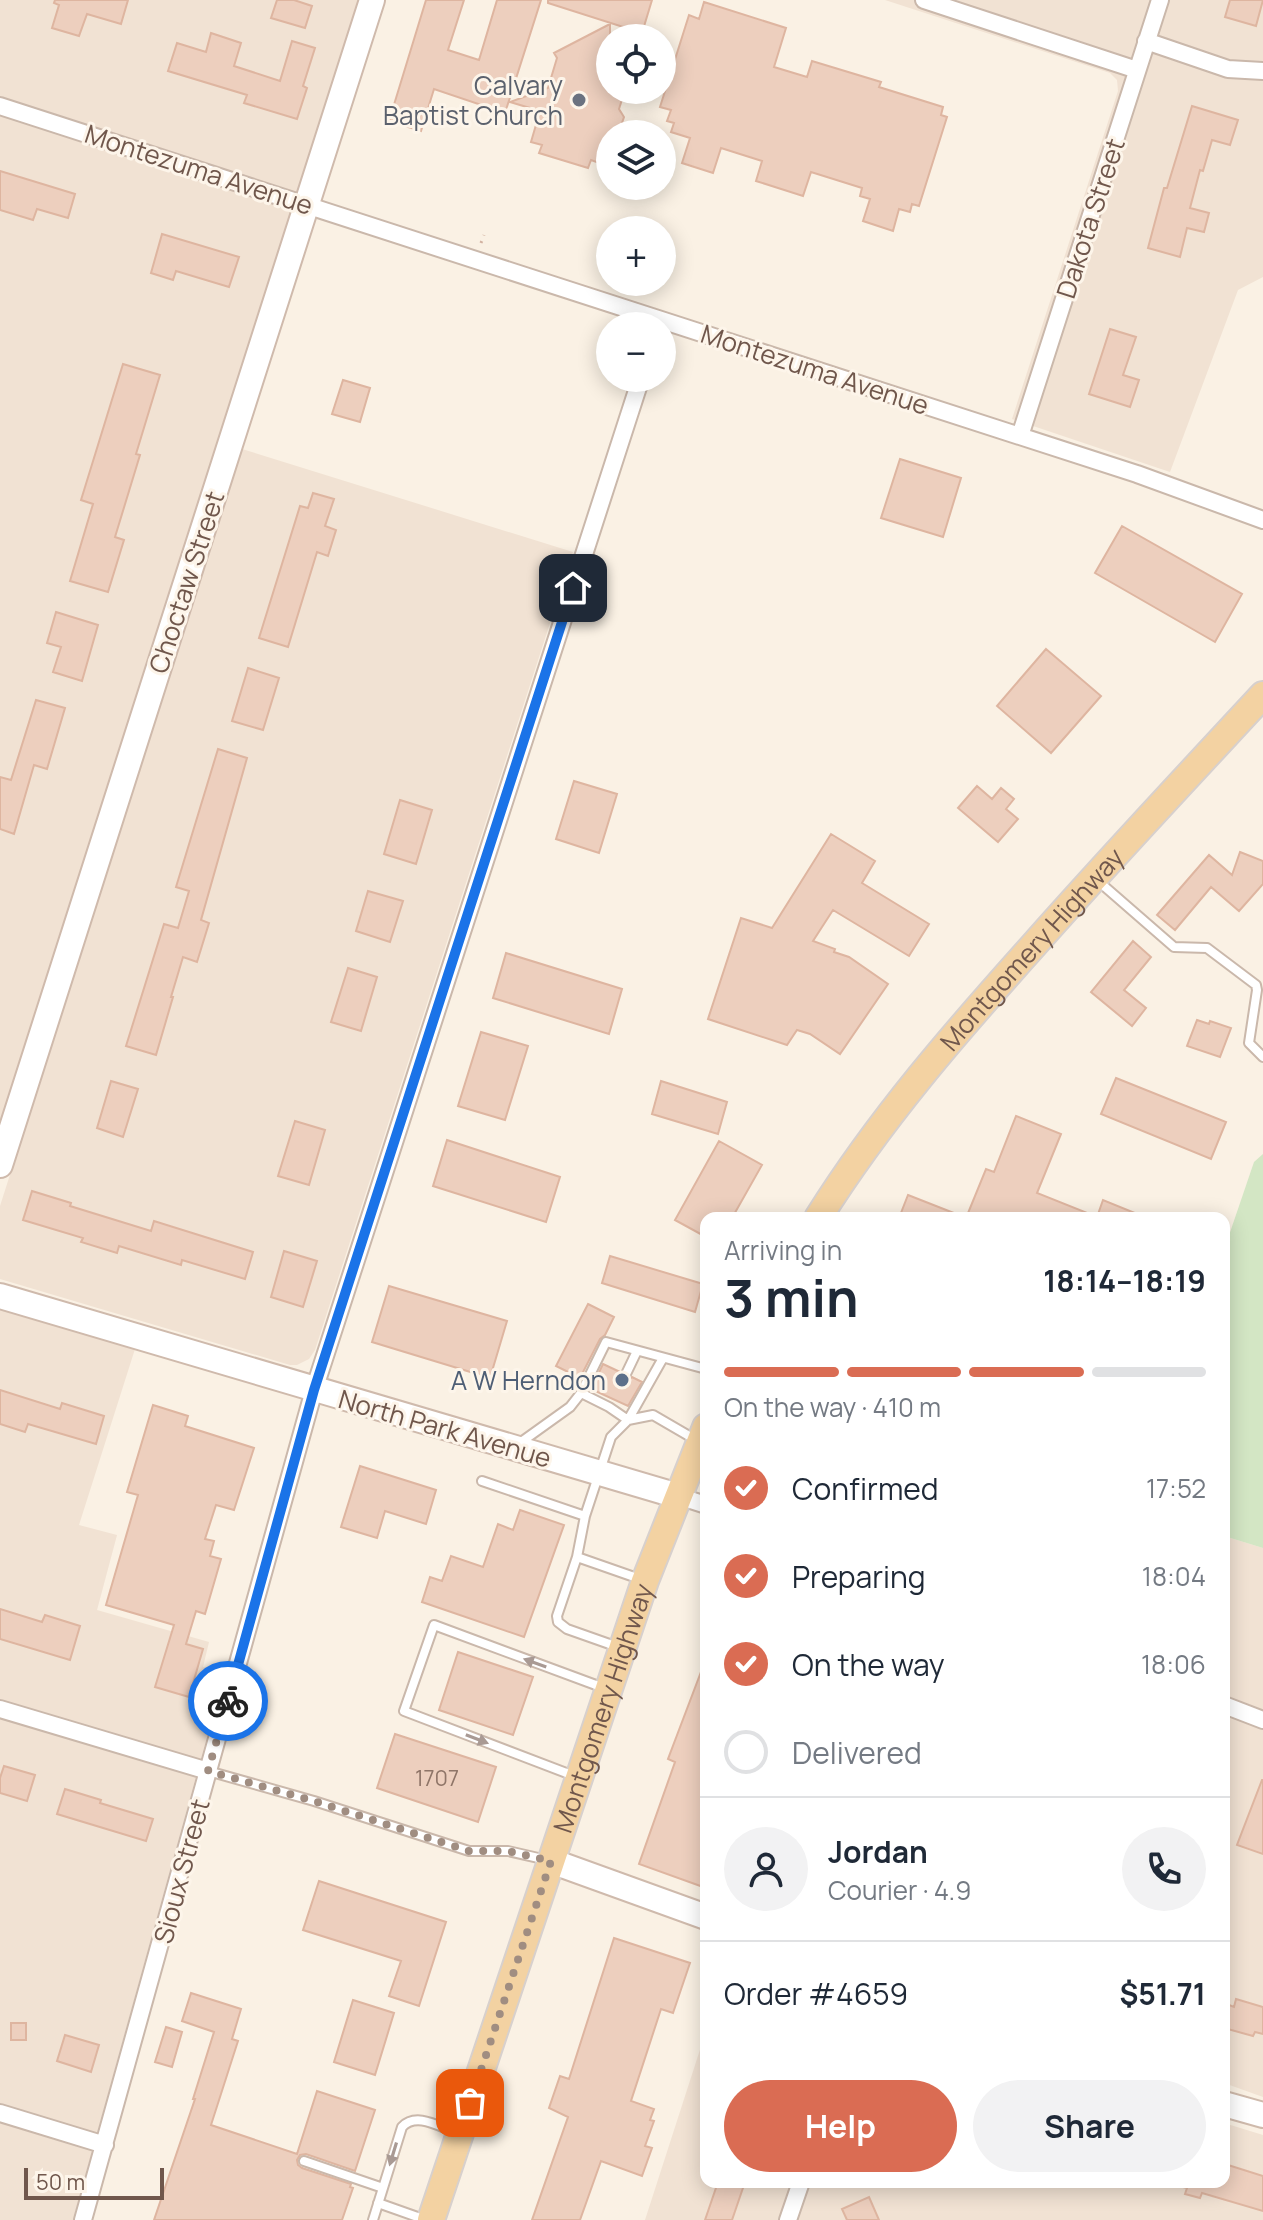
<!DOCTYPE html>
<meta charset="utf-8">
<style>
:root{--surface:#fff;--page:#f2f2f3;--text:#1f2937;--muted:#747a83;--line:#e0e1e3;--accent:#da6c53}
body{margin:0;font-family:Manrope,sans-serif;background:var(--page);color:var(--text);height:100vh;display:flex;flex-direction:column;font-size:30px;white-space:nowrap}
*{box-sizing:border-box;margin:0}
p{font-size:26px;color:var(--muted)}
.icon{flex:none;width:44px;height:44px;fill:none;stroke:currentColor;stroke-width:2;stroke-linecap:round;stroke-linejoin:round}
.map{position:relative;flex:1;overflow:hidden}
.panel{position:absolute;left:700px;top:1212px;width:530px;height:976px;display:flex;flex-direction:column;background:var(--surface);border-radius:16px;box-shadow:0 4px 20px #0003}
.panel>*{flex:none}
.fabs{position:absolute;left:596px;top:24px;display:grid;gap:16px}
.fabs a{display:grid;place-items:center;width:80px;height:80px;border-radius:50%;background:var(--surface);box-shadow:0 4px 20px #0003;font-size:40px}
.scale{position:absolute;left:24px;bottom:20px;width:140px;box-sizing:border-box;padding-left:8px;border:4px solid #70574c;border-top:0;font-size:22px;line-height:28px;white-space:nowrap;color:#70574c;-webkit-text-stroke:6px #fdf5ea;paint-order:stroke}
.pin{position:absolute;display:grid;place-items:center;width:68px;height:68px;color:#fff;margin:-34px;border-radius:16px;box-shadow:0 4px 12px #0006}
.courier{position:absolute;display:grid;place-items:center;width:80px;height:80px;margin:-40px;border:6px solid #1a73e8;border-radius:50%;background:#fff;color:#222;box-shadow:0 2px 10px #0007}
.summary em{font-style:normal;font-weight:700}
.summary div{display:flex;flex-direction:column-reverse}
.summary{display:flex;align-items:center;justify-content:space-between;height:136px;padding:0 24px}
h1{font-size:52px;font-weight:700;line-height:60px}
.bar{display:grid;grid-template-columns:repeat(4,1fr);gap:12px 8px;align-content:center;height:96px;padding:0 24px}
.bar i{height:10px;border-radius:6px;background:var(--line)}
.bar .current{background:var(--accent)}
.bar p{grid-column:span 4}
.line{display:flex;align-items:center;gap:20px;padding:0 24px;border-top:2px solid var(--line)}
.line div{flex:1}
.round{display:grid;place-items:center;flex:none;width:84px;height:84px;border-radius:42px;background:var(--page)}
ol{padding:0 24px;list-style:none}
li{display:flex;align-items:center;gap:24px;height:88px}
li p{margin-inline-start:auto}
li .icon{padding:8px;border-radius:50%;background:var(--accent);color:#fff;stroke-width:4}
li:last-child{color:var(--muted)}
li i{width:44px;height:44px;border:4px solid var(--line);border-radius:50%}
.action{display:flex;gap:16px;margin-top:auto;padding:16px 24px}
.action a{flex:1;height:92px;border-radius:48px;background:var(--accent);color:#fff;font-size:32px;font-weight:700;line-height:92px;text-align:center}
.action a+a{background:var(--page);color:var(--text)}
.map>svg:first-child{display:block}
.residential{fill:#f1e2d3}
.green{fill:#d3e6c4}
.building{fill:#edcfbe;stroke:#deb5a0;stroke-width:2}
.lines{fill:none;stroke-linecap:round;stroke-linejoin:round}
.lane-casing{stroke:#cab8ab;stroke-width:12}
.street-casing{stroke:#cab8ab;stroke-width:20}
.secondary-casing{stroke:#cfbaac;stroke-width:28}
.primary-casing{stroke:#d7d0cd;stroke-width:30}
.path{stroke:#d2b2a1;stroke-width:3;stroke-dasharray:2 6;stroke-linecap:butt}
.lane{stroke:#fff;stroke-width:8}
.street{stroke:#fff;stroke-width:16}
.secondary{stroke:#fff;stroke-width:24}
.primary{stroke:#f3d2a2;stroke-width:26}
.oneway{fill:#a99a94}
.done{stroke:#a08d81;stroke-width:8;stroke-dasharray:0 14.4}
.route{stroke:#1a73e8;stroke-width:10}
.worship-dot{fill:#6b7280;stroke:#fdf5ea;stroke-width:3}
.service-dot{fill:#5c6f8a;stroke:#fdf5ea;stroke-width:3}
.labels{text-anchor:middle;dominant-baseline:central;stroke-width:6;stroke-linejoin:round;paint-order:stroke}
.number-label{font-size:22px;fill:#8f7568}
.worship-label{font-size:26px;fill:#5b616d;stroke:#fdf5ea;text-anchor:end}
.street-label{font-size:26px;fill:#70574c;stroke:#fdf5ea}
.service-label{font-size:26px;fill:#4e5e75;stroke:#fdf5ea;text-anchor:end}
</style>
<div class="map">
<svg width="1263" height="2220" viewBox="0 0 1263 2220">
<rect width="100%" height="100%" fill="#faf1e4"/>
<path class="residential" d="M0 0H360L0 1128Z
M885 0H1263V277L1238 290 1170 472 1012 419 1118 91 1117 80 1110 73Z
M242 449 573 552 315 1350 309 1359 297 1365H290L0 1279V1206Z
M0 1310 135 1349 79 1525 117 1535 97 1610 209 1642 203 1667 225 1672 73 2220H0Z
M1224 1536 1263 1548V2097L1224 2083Z
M706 2031V2182H1224V2123L1263 2135V2220H645Z"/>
<path class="green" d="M1263 1154V1548L1224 1536V1250L1254 1162Z"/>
<path class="building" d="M55 0H128L121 24 87 14 79 36 52 28 59 5 54 3Z
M277 0H294L312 6 305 28 271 18Z
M426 0H464L448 50 479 60 497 0H541L505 113 434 89 421 131 389 121Z
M548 0H652L642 33 548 3Z
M1230 0H1263L1256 26 1225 17Z
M704 2 786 28 774 67 807 77 812 61 881 82 879 87 943 107 941 115 947 117 919 206 912 204 910 212 899 209 893 231 863 221 870 199 860 196 862 188 811 172 803 196 756 181 762 161 721 148 713 173 682 163 690 138 671 132 674 123 667 121 671 110 660 107 689 15 699 19Z
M610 24V90H625L619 109 624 117 618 134H610L602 164 591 160 588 168 539 153 542 145 531 142 540 111 510 102 548 88 557 58 554 53Z
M211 33 241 43 234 66 280 81 292 41 315 48 303 86 307 88 297 119 244 103 247 95 168 71 177 43 206 52Z
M1192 106 1238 120 1230 145 1212 140 1203 171 1200 170 1190 208 1209 213 1204 232 1187 228 1180 257 1148 248 1164 188H1167Z
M0 171 75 194 68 218 37 209 33 220 0 210Z
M162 234 239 257 229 287 176 271 173 280 151 273Z
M1110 329 1136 337 1123 375 1139 380 1130 407 1089 394Z
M123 364 160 375 136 454 140 455 115 537 124 540 108 592 70 581 93 504 81 500Z
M343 380 370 388 360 422 332 414Z
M900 459 961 478 943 537 881 518Z
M313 493 334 499 325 526 336 530 328 556 317 552 288 647 259 638 300 506 308 508Z
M1122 526 1242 594 1215 642 1095 573Z
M56 612 98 625 82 681 53 672 61 647 47 643Z
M1046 649 1101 696 1051 753 997 706Z
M248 668 279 678 263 730 232 721Z
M36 700 65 708 47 769 34 765 14 834 0 829V777L11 780Z
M218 749 247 758 201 920 209 923 197 962 183 957 171 997H173L156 1055 126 1046 164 924 178 928 189 891 176 887Z
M574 781 617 794 599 853 556 839Z
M977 786 992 799 1001 788 1014 799 1006 809 1018 819 998 842 958 808Z
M400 800 432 810 416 864 384 854Z
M831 834 875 861 862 883 929 924 909 956 833 910 813 941 835 949 834 952 849 957 888 984 840 1054 810 1034 797 1030 787 1045 708 1019 741 918 772 928Z
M1240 852 1263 861V884L1239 911 1211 887 1175 930 1157 915 1209 855 1232 875Z
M368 891 403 901 390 942 356 931Z
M1133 941 1151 957 1124 990 1146 1008 1132 1026 1091 992Z
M506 953 622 989 609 1034 493 998Z
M348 968 377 977 361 1031 331 1022Z
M1197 1020 1209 1024 1210 1021 1231 1028 1220 1057 1187 1046Z
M481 1032 528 1046 505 1120 458 1106Z
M1116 1078 1226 1122 1211 1159 1101 1114Z
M111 1081 138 1089 123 1137 97 1128Z
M661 1081 727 1102 718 1134 652 1114Z
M1016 1116 1061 1134 1037 1193 1097 1217 1103 1200 1147 1218H966L986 1169 994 1172Z
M295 1121 325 1130 309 1185 278 1176Z
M447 1140 560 1177 546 1222 433 1186Z
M719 1141 762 1165 732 1218H706V1237L675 1220Z
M32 1191 71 1203 70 1206 151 1231 154 1221 253 1252 245 1279 182 1260 181 1265 119 1246 117 1253 81 1242 83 1238 23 1220Z
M908 1195 964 1217V1218H899Z
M284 1251 317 1261 303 1307 271 1297Z
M610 1256 703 1284 695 1312 602 1283Z
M389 1286 507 1321 490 1378 372 1342Z
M588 1304 614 1317 605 1335 600 1339 580 1378 556 1366Z
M603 1364 620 1372V1377L624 1381 629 1380 632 1377 642 1382 628 1406 591 1389Z
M0 1390 60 1409 62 1403 104 1416 96 1444 28 1424 25 1432 0 1424Z
M153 1405 188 1416 185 1426 254 1448 234 1510 216 1505 205 1539 214 1541 210 1556 221 1559 205 1614 196 1611 186 1644 203 1649 189 1697 155 1687 174 1625 106 1605 138 1495 127 1492Z
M360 1466 436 1490 426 1524 385 1511 377 1538 341 1527Z
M520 1510 564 1525 524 1637 422 1602 430 1577 442 1581 451 1556 483 1567 498 1524 513 1530Z
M0 1609 42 1622 45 1615 80 1626 70 1660 0 1639Z
M458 1652 533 1677 513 1735 439 1710Z
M704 1664H706V1888L639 1864 675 1762 668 1759Z
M395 1734 496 1767 478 1822 377 1788Z
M4 1766 35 1775 27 1801 0 1793V1778Z
M1262 1780H1263V1854L1237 1845Z
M65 1789 101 1800 100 1803 153 1819 146 1841 57 1814Z
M319 1881 446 1922 419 2006 389 1996 401 1961 303 1930Z
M614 1938 690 1963 673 2013 661 2009 631 2101 654 2109 650 2120 654 2121 645 2146 652 2148 642 2176 601 2161 580 2220H532L568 2117 549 2108 560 2076 569 2079Z
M191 1993 241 2009 232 2039 238 2041 211 2125 297 2154 317 2091 375 2110 355 2171 306 2154 300 2155 297 2160 298 2165 302 2168 351 2184 350 2187 353 2188 342 2220H154L195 2099H193L214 2032 182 2021Z
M1236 1999 1263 2007V2034L1255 2032 1253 2036 1224 2028V2003L1234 2007Z
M353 2000 394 2013 375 2075 334 2062Z
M11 2023H26V2040H11Z
M166 2027 182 2032 172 2067 155 2062Z
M65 2035 99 2045 91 2072 57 2061Z
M1228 2165 1263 2176V2211L1202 2193 1200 2198 1185 2194 1187 2188 1179 2186V2182H1224Z
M718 2182H745L732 2220H705Z
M869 2197 879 2220H847L842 2209Z"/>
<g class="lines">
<g class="lane-casing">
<path id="lane" d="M1097 880 1174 947 1207 948 1256 985 1257 990 1249 1043 1263 1057
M626 1374 637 1351
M581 1393 609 1407 628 1420 663 1358
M517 1445 570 1407 581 1393 606 1342 706 1369
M482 1481 585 1516
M577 1557 640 1579
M618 1647 567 1629 558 1622 557 1616 577 1557 585 1516 611 1437 628 1420 653 1415 696 1440
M208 1771 314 1801 469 1851H508L547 1860
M577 1777 404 1711 434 1625 604 1688
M304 2161 383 2188 373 2220
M383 2188 402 2127C416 2112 438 2126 455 2132
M378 2203 426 2220"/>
</g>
<g class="street-casing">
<path id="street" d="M924 0 1137 70
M1146 41 1228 69 1263 71
M0 106 1137 474 1263 520
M1020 436 1160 0
M678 1496 706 1505
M1224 1705 1263 1720
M0 1709 208 1771
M0 2113 105 2145
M83 2220 314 1390 641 378
M788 2220 801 2182"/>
</g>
<g class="secondary-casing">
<path id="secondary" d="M0 1165 372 0
M0 1296 678 1496
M551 1861 706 1917
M1224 2104 1263 2115"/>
</g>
<g class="primary-casing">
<g id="primary">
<path id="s1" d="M818 1218C880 1119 955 1033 1033 946 1108 861 1186 778 1263 695"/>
<path id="s2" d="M431 2220 645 1581 706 1427"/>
</g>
</g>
<path class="path" d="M481 243 484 235"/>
<use href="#lane" class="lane"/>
<use href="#street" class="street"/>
<use href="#secondary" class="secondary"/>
<use href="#primary" class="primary"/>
</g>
<defs><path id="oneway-solid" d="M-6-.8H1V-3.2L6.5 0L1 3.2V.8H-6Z" transform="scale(2)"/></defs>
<g class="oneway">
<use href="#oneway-solid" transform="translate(535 1663) rotate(-160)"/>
<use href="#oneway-solid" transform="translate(477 1739) rotate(21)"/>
<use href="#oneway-solid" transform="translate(393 2154) rotate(107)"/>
</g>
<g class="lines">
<path class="done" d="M228 1701 208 1771 314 1801 469 1851H508L551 1861 470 2103"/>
<path class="route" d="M228 1701 314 1390 573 588"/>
</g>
<circle class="worship-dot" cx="579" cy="100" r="8"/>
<circle class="service-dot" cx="622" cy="1380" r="8"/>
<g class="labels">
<g class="number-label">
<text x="437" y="1778">1707</text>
</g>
<g class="worship-label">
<text x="563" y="85">Calvary<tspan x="563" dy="30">Baptist Church</tspan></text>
</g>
<g class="street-label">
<text transform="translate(199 169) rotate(18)">Montezuma Avenue</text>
<text transform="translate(1090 218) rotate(-72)">Dakota Street</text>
<text transform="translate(815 369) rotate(18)">Montezuma Avenue</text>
<text transform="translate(186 582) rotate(-72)">Choctaw Street</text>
<text stroke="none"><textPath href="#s1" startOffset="344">Montgomery Highway</textPath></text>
<text transform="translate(445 1428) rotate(16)">North Park Avenue</text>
<text stroke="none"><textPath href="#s2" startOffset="540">Montgomery Highway</textPath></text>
<text transform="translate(181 1871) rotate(-75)">Sioux Street</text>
</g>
<g class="service-label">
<text x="606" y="1380">A W Herndon</text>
</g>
</g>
</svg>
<div class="fabs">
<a><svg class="icon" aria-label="locate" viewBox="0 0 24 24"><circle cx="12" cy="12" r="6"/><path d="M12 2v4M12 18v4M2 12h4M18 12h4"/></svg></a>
<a><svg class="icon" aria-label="layers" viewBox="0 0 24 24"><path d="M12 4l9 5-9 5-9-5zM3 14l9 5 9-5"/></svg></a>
<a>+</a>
<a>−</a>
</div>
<div class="scale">50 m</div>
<div class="pin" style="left:470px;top:2103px;background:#ea580c"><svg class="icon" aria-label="bag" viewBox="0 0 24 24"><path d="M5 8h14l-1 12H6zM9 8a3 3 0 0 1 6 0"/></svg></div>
<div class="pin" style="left:573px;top:588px;background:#1f2937"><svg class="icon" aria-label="home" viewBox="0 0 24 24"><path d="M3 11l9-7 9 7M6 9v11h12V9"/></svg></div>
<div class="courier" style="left:228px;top:1701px"><svg class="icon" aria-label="bike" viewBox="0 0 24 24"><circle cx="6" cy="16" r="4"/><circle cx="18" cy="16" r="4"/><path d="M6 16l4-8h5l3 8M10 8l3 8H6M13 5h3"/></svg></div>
<section class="panel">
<div class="summary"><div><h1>3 min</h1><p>Arriving in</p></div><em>18:14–18:19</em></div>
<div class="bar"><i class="current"></i><i class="current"></i><i class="current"></i><i></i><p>On the way · 410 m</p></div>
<ol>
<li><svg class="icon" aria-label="check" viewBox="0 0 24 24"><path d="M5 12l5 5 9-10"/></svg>Confirmed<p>17:52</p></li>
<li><svg class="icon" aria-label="check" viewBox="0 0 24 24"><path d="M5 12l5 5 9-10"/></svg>Preparing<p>18:04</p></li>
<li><svg class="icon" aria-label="check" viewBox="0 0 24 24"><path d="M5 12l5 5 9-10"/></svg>On the way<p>18:06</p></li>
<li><i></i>Delivered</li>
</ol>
<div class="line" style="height:144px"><a class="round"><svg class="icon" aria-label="person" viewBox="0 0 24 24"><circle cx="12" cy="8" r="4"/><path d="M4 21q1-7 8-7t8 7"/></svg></a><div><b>Jordan</b><p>Courier · 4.9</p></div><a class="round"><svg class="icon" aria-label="phone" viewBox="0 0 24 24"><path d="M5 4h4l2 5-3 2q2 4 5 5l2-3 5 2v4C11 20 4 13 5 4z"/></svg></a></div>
<div class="line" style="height:104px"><div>Order #4659</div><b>$51.71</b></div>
<div class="action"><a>Help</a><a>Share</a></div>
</section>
</div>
